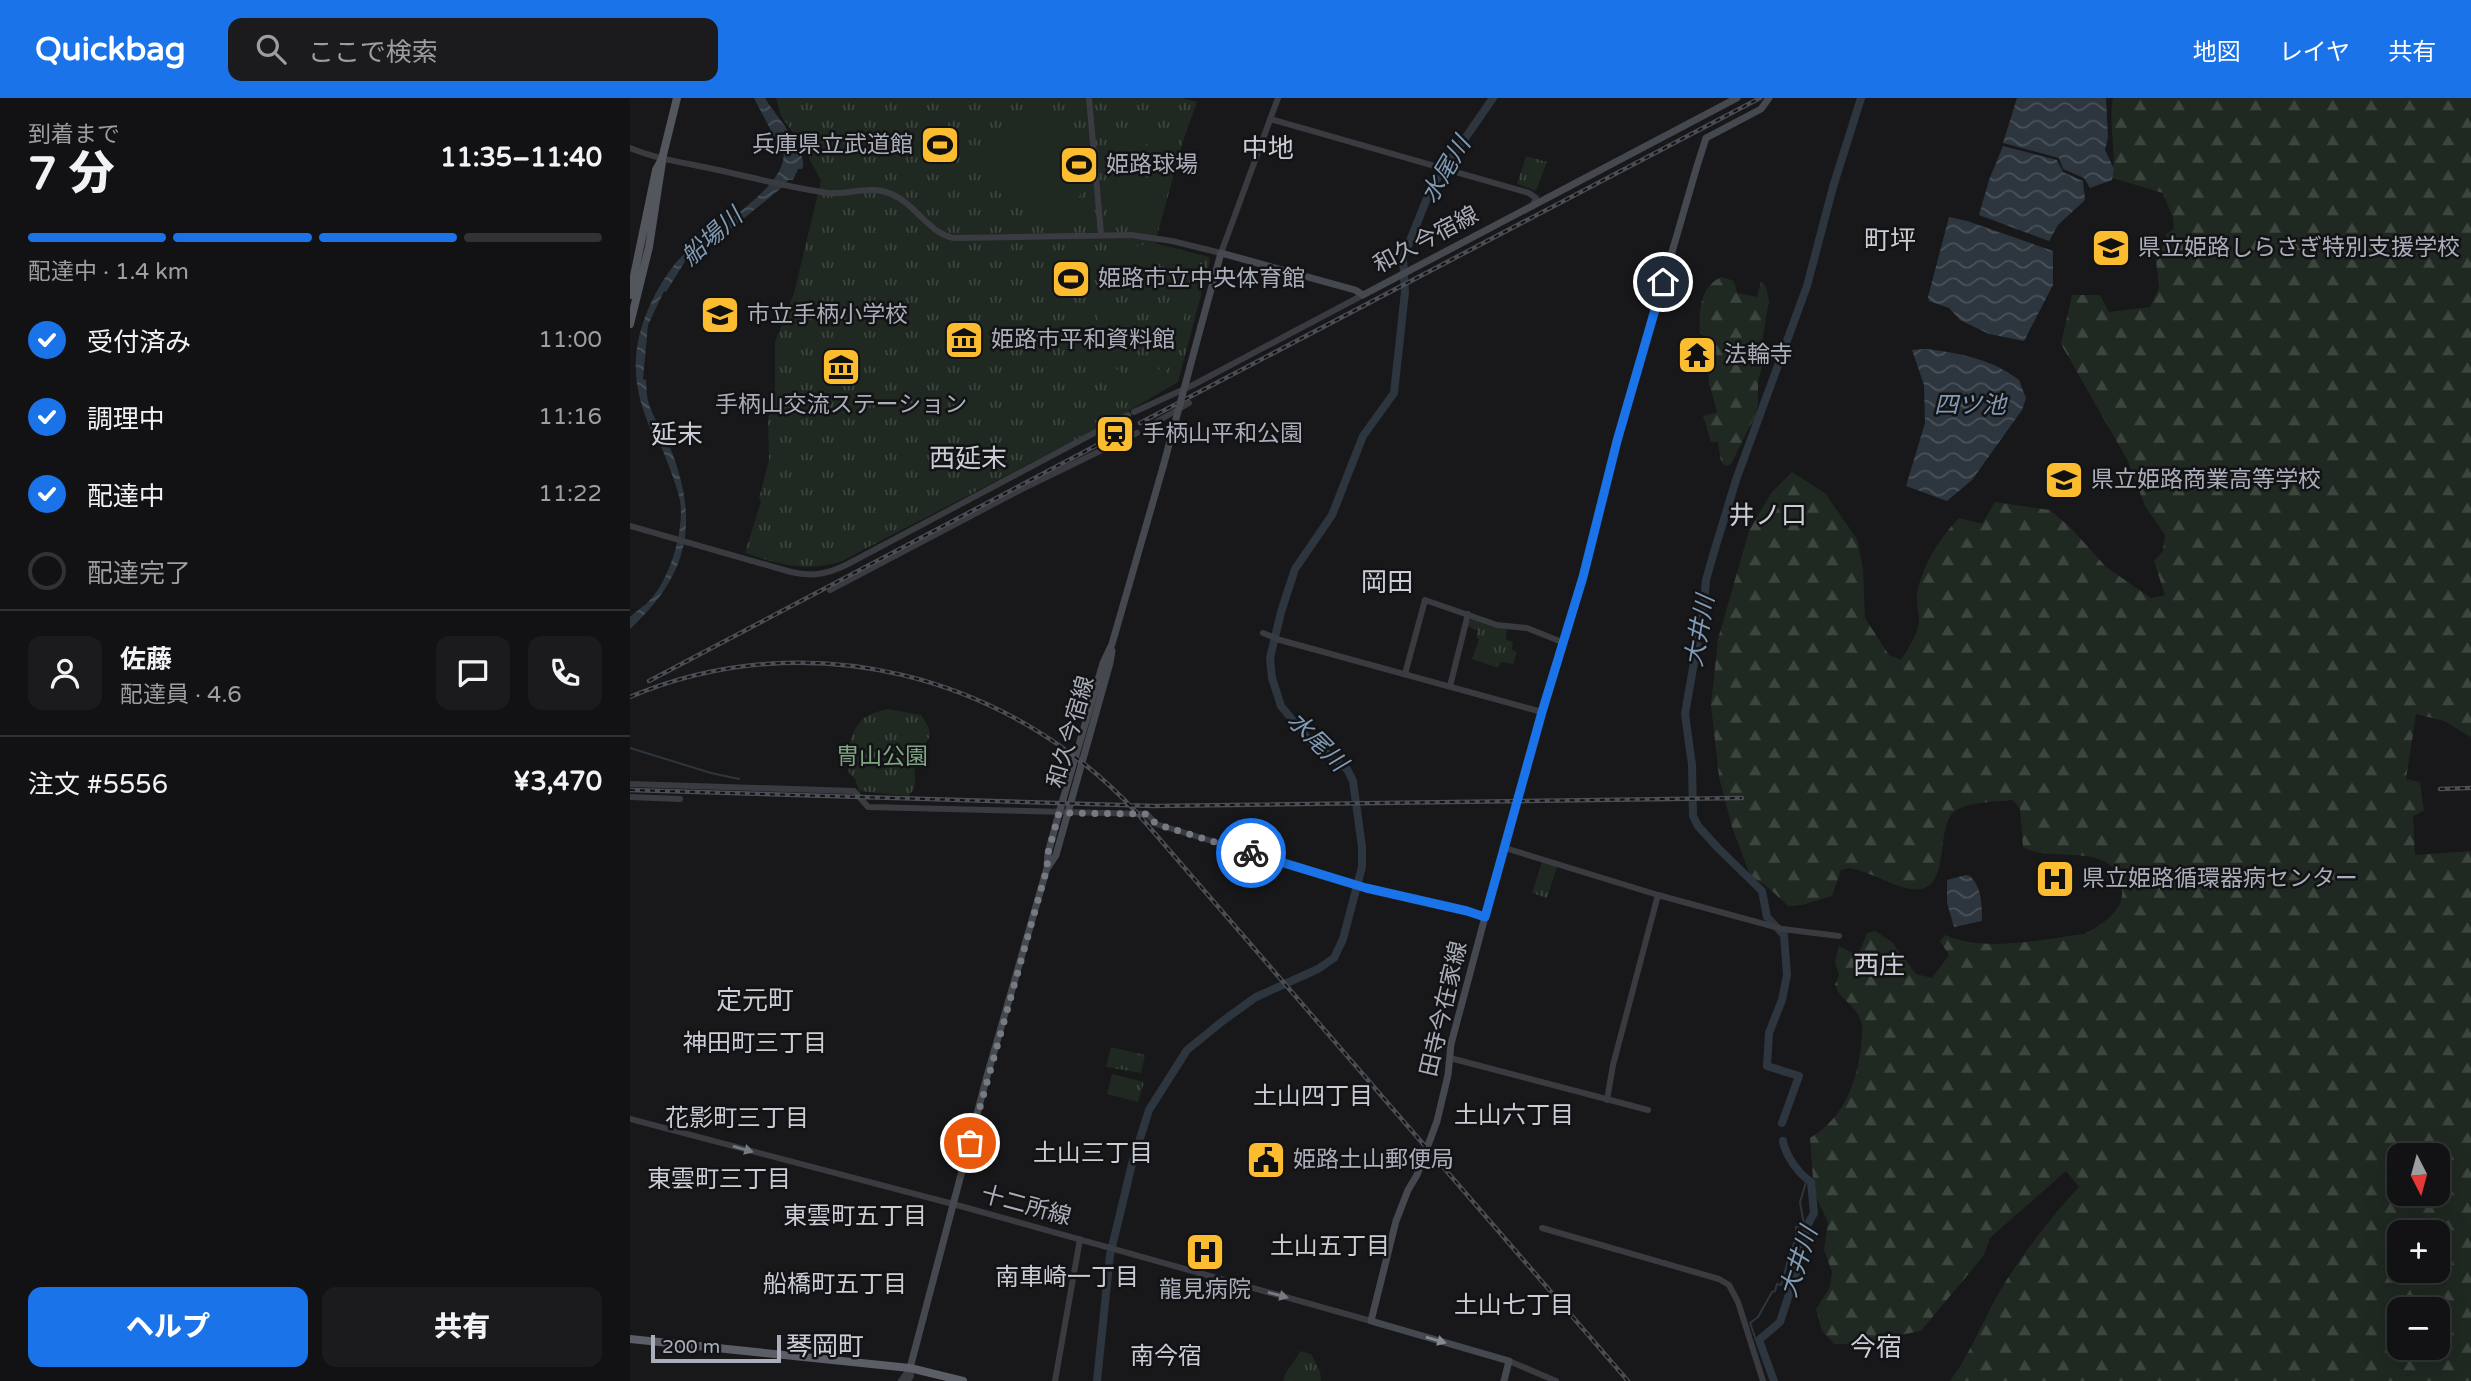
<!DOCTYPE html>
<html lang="ja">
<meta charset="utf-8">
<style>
:root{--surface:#121214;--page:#1b1b1d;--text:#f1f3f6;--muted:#9c9ea0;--line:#313234;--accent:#1a73e8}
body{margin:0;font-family:"Varela Round","Noto Sans JP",sans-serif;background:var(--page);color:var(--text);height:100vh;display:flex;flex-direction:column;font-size:26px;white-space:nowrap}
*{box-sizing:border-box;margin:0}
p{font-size:23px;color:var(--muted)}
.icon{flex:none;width:38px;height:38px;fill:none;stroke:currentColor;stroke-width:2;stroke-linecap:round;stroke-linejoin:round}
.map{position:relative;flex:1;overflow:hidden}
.details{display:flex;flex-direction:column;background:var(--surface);width:630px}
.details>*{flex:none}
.needle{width:46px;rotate:174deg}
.buttons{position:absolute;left:1757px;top:1045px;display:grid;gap:14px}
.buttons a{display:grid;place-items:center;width:63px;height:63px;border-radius:14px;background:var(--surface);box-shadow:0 7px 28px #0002,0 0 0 2px var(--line);font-size:35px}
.scale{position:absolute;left:21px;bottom:18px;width:130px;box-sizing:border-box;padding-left:7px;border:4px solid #a9aeba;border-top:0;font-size:19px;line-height:24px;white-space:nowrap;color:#a9aeba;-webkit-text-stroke:5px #131315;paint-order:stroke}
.pin{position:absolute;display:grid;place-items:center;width:60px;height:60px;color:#fff;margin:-30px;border:4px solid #fff;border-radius:50%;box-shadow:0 2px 7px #0007}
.courier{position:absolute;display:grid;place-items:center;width:70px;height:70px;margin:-35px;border:5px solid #1a73e8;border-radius:50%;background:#fff;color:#222;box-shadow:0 2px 9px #0007}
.head em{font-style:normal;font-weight:800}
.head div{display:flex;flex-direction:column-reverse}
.head{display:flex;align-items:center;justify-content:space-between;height:119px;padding:0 28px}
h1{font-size:46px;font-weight:800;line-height:52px}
.bar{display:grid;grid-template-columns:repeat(4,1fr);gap:10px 7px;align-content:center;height:84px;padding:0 28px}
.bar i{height:9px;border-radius:5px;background:var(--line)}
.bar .active{background:var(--accent)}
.bar p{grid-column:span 4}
.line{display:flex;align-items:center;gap:18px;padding:0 28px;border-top:2px solid var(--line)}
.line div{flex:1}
.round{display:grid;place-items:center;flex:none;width:74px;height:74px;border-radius:14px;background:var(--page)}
ol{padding:0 28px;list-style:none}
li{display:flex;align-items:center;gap:21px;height:77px}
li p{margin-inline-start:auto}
li .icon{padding:7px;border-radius:50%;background:var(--accent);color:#fff;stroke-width:4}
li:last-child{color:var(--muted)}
li i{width:38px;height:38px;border:4px solid var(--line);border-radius:50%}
.action{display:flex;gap:14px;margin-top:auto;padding:14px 28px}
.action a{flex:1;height:80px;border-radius:14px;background:var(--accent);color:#fff;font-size:28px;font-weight:800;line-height:80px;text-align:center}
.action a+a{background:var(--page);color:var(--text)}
header{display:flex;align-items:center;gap:42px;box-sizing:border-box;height:98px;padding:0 35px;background:var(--accent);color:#fff}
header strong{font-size:33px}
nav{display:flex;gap:38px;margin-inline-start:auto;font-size:24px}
.search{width:490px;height:63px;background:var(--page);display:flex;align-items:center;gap:18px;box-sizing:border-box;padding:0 24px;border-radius:14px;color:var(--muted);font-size:26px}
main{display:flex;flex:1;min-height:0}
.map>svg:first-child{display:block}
.forest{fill:url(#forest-firs);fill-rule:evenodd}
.park{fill:url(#park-tufts)}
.pitch{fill:#1f2821;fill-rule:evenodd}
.water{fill:url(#water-waves)}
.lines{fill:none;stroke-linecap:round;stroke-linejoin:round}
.stream{stroke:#2d363f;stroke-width:2}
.river{stroke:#2d363f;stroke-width:8}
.tertiary{stroke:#3a3b41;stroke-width:6}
.secondary{stroke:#46484f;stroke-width:7}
.primary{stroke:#54565e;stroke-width:8}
.trunk{stroke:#5c5e67;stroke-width:8}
.rail-casing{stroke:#4b4d54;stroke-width:4.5}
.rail{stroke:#131315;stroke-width:2;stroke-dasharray:5;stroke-linecap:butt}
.secondary-bridge{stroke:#46484f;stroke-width:7}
.oneway{fill:#777a84}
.oneway2{fill:#868a95}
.done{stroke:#767a82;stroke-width:7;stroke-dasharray:0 12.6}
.route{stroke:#1a73e8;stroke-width:9}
.labels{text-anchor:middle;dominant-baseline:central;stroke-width:5;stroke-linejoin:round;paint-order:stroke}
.poi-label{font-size:23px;fill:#a9aeba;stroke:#131315;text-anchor:start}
.street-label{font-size:23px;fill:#a9aeba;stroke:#131315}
.park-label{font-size:23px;fill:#7fa683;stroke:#131315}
.water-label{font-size:24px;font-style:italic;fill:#7f9bb7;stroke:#131315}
.neighbourhood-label{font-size:24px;fill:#cacdd6;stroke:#131315}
.quarter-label{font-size:26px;fill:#cacdd6;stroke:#131315}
</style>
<header>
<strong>Quickbag</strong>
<div class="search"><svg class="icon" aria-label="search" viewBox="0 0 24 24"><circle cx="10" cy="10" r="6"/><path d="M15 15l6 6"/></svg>ここで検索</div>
<nav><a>地図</a><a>レイヤ</a><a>共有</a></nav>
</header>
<main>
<section class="details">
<div class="head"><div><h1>7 分</h1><p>到着まで</p></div><em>11:35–11:40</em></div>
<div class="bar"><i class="active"></i><i class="active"></i><i class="active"></i><i></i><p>配達中 · 1.4 km</p></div>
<ol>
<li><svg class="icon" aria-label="check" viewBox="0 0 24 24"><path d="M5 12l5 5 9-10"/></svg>受付済み<p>11:00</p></li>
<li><svg class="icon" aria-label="check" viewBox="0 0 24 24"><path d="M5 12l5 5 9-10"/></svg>調理中<p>11:16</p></li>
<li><svg class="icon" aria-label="check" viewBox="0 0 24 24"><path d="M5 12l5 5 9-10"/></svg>配達中<p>11:22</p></li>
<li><i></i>配達完了</li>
</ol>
<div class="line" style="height:126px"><a class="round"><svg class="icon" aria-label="person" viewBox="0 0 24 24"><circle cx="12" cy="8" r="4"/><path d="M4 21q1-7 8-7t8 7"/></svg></a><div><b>佐藤</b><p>配達員 · 4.6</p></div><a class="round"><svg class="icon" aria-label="chat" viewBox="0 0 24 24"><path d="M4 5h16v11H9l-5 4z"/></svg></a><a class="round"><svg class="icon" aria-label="phone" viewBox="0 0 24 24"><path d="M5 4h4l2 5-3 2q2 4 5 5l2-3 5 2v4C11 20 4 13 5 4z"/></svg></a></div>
<div class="line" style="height:91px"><div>注文 #5556</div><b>¥3,470</b></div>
<div class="action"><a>ヘルプ</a><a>共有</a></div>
</section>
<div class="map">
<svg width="1841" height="1283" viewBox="0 0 1841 1283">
<defs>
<pattern id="forest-firs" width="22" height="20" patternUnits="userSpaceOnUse" patternTransform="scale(1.75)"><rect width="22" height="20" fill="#1f2821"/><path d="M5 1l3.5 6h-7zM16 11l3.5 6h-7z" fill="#3d453f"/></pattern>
<pattern id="park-tufts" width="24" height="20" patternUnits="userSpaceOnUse" patternTransform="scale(1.75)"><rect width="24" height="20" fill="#1f2821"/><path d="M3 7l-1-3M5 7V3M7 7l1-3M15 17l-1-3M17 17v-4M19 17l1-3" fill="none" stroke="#3d453f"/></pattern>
<pattern id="water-waves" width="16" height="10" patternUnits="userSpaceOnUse" patternTransform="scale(1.75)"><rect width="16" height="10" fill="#2d363f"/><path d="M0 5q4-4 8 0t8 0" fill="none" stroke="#495159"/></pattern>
</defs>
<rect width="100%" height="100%" fill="#18181a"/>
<path class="forest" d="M1483 0H1841V639L1814 623 1786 616 1776 681 1790 684 1794 713 1783 718 1785 757 1841 753V1283H1320C1343 1252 1355 1216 1376 1183 1396 1152 1423 1116 1449 1089L1436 1073 1360 1140 1354 1157 1291 1233 1224 1246H1204L1192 1233 1186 1211 1200 1189 1202 1174 1194 1152 1198 1124 1184 1095 1180 1040C1213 1021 1227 985 1231 948 1231 942 1233 933 1232 927 1228 907 1211 904 1205 887L1209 877 1205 864 1209 848 1223 855 1230 853 1237 835 1245 833 1262 844 1286 876 1302 880 1319 857 1310 843 1315 837C1356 855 1411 841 1454 836 1470 828 1494 813 1492 793 1487 739 1423 767 1393 749L1390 711 1383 702C1366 704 1338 703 1324 714 1304 731 1323 797 1281 791 1260 788 1240 773 1219 770L1211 772 1202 798 1172 807 1158 808 1139 790 1120 777 1102 729 1089 679 1081 607 1088 541 1119 433 1141 395 1162 374 1195 395 1227 441 1233 470 1235 520 1259 557 1271 562C1278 551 1288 536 1289 523 1289 514 1286 504 1287 496 1292 467 1310 440 1329 420L1352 426 1365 404 1420 412 1441 430 1476 469 1521 500 1535 497 1524 463 1533 453 1535 437 1515 408 1498 363 1431 246 1442 197H1470L1479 214 1520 209 1529 190 1525 152 1537 146 1536 136 1544 131 1543 120 1533 95 1482 80C1487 53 1478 27 1483 0ZM1769 1057H1808V1096H1769ZM1769 1134H1808V1172H1769ZM1769 1211H1808V1250H1769Z
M1092 179 1104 183 1107 195 1127 199 1131 183 1136 189 1139 203 1132 244 1135 257 1128 284V306L1126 316 1101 366 1096 368 1091 364 1088 344H1081L1073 318 1087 314 1079 285 1076 240 1070 235C1069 215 1069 188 1092 179Z"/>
<path class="park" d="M146 0H553L567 4 553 43 525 145 579 159 580 163 548 284 485 321 212 463C179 475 148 466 115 455L131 403 129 400 139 362 138 321 145 290V244L164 195 191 83 174 50 151 18Z
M896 58 917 64 906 93 887 86Z
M843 520 877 530 876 542 883 544 882 552 887 554 883 566 871 564 868 570 842 561 849 541 846 539 848 533 837 528 839 523Z
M258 611 291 617C310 644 293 640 286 661 281 676 291 683 279 698L229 693 225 681 219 675C217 657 218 636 232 622 237 616 250 613 258 611Z
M912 764 927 769 917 800 902 795Z
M481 949 515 957 511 975 476 969Z
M482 976 514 984 508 1004 477 996Z
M670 1253 681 1256 690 1273 691 1283H653C655 1272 666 1263 670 1253Z"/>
<path class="pitch" d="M417 13 438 21 449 34 455 33 459 48 455 70H453L449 86 453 87C448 107 442 116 421 122L399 113 400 108C383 101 364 98 357 78L361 75C351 36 379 12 417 13Z
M517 39C525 41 536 43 540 52 545 64 535 104 528 115 518 130 497 129 487 116 483 111 482 106 482 100 482 89 493 52 502 44 506 40 511 40 517 39ZM515 46C528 47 534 52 536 66L529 80 519 81 501 70 499 65 502 54Z
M521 146C570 157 561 194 551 231 542 263 534 306 488 290 449 277 463 247 468 218 474 181 474 149 521 146ZM519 162C535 165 540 177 553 182L529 272 523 270C499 290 475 269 475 242L495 167 501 169 508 165Z"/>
<path class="water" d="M124 0H135C144 16 180 55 172 71H168L163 82H158L150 91 86 143 60 166 69 153 59 157 36 194 34 193 18 227 13 281 16 282C17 287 16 294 17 297 19 315 37 339 43 357 69 428 57 479 0 531V519C5 514 11 510 16 506 39 486 55 432 50 403 49 393 37 363 33 353 30 345 26 342 23 336 6 300 0 265 12 228 19 206 30 185 44 167 63 140 172 87 151 46H148Z
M1387 0H1476L1478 39 1475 52 1484 71 1482 82 1460 90 1454 80 1433 71 1429 60 1373 45Z
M1373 48 1427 62 1433 74 1453 83 1455 102 1428 127 1419 143 1349 117 1359 82Z
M1319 119 1337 123 1423 153V187L1394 243 1359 236 1330 222 1319 210 1299 203 1298 199Z
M1296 251C1329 255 1362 261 1389 282L1396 300 1392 312 1342 382 1317 403 1276 388 1295 325 1294 287 1282 252Z
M1336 777 1340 778C1352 790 1352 807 1352 823L1324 829 1317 805V782Z"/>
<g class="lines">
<path class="stream" d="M0 650 81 675 109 681
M1126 1242 1120 1225 1128 1219 1142 1194 1145 1193 1147 1186 1151 1187C1155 1177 1156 1167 1159 1158 1163 1147 1167 1142 1166 1129L1174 1127 1170 1104 1177 1081"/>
<path class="river" d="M1152 1025 1169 978 1137 968 1139 935 1152 902 1157 877 1154 837 1137 819 1132 793 1088 750 1068 728 1063 718 1062 667 1055 616 1074 507 1076 482 1084 454 1106 382 1177 188 1203 89 1231 0
M467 1283 480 1157 502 1066 519 1012 557 952 594 922 626 899 688 871 704 860 713 841 732 769V749L723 683 717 671 680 643 651 608 642 580 640 560 651 514 665 471 702 417 733 338 764 295 775 194 773 160 802 88 863 0
M1144 1283 1129 1242 1150 1224 1167 1172 1178 1126 1184 1115 1181 1084C1169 1076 1156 1059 1153 1043"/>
<path class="tertiary" d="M459 0 471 136
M640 21 899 95 906 100 903 107
M0 50C29 62 58 65 88 72 125 80 161 90 199 95 217 97 235 89 252 93 284 100 294 133 323 140L501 137 542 143 591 155 648 0
M504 314 563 287 733 197
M518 329 559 305
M0 428 161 474C183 479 197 476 216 467L498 317
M200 492 392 391 507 335
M633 535 650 542 912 614
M775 576 795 502 867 527 897 530 932 544
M820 588 838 516
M0 686 224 693 238 709 517 716 526 726 736 790 837 813 855 819
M0 699 50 701
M875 750 1028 797 1152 831 1209 838
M820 960 1018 1012
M977 1002 983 967 1028 797
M0 1021 323 1106 741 1223
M912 1130 1089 1181 1099 1187 1108 1204 1133 1283
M879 1263 926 1283
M271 1283 280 1270
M278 1283 281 1278 280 1270
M425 1283 450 1141"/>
<path class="secondary" d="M571 228 591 155 725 192 733 197 1107 0
M418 769 426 757 480 565 482 553
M280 1270 357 978 417 770 418 755 429 715 473 565 482 546 533 369
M874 1283 879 1263 741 1223 766 1123 778 1092 787 1077 807 1023 818 977 821 946 855 819 912 614 953 479 989 336 1067 68 1076 40 1131 11 1139 0"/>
<path class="primary" d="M0 197 26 72 32 61 47 0
M0 226 19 149 32 64"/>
<path class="trunk" d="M0 1241 280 1270 333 1283"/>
<g class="rail-casing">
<path id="rail" d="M510 325 1130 0
M19 583 492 334
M0 599C177 524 379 576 508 716L998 1283
M1810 691 1841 690
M0 692 524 708 1112 700"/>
</g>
<use href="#rail" class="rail"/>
<path class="secondary-bridge" d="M533 369 571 228"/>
</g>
<defs><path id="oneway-solid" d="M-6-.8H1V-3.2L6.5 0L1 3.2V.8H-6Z" transform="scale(1.75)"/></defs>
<g class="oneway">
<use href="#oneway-solid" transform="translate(113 1051) rotate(16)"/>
<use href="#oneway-solid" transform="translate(648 1197) rotate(15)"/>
</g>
<use class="oneway2" href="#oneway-solid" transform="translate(806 1242) rotate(16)"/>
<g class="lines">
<path class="done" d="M340 1045 417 770 418 755 429 715 517 716 526 726 621 755"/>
<path class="route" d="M621 755 736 790 837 813 855 819 912 614 953 479 987 343 1033 184"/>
</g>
<defs>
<g id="stadium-square" transform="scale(2.0125)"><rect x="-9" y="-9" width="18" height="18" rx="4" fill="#fbbd2f" stroke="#131315"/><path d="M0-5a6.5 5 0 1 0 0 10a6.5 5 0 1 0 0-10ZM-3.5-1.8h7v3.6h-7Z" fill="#111"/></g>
<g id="school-square" transform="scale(2.0125)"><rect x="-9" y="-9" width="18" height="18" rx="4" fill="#fbbd2f" stroke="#131315"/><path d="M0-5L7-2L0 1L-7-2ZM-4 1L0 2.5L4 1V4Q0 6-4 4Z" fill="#111"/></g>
<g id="museum-square" transform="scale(2.0125)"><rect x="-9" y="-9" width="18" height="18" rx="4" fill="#fbbd2f" stroke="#131315"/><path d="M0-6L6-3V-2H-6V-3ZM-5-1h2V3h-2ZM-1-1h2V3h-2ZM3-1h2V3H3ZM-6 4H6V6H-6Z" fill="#111"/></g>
<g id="temple-square" transform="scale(2.0125)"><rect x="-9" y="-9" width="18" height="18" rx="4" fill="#fbbd2f" stroke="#131315"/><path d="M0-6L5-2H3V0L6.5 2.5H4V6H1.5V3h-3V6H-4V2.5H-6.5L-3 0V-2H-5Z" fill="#111"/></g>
<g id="station-square" transform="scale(2.0125)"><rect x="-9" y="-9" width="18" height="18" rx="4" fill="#fbbd2f" stroke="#131315"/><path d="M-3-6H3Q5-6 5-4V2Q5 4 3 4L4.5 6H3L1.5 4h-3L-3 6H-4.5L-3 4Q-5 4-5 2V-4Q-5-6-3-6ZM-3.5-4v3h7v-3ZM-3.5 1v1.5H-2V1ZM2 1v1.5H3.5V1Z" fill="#111"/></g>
<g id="hospital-square" transform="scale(2.0125)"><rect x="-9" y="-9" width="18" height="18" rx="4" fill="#fbbd2f" stroke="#131315"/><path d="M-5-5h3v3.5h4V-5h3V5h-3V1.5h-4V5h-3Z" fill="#111"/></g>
<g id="civic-square" transform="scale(2.0125)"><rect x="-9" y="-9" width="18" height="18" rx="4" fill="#fbbd2f" stroke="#131315"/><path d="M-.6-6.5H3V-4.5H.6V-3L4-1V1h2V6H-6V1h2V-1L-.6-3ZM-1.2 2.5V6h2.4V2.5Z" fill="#111"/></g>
</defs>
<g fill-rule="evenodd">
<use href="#stadium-square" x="310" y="47"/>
<use href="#stadium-square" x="449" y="67"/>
<use href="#school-square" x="1481" y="150"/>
<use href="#stadium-square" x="441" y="181"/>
<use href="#school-square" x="90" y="217"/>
<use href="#museum-square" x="334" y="242"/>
<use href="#temple-square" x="1067" y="257"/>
<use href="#museum-square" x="211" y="269"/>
<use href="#station-square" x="485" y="336"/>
<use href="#school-square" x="1434" y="382"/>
<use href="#hospital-square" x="1425" y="781"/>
<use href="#civic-square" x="636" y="1062"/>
<use href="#hospital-square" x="575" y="1154"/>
</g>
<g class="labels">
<g class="poi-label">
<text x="283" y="47" text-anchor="end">兵庫県立武道館</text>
<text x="476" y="67">姫路球場</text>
<text x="1508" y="150">県立姫路しらさぎ特別支援学校</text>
<text x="468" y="181">姫路市立中央体育館</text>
<text x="117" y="217">市立手柄小学校</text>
<text x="361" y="242">姫路市平和資料館</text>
<text x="1094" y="257">法輪寺</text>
<text x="211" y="307" text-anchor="middle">手柄山交流ステーション</text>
<text x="512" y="336">手柄山平和公園</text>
<text x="1461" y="382">県立姫路商業高等学校</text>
<text x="1452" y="781">県立姫路循環器病センター</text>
<text x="663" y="1062">姫路土山郵便局</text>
<text x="575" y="1192" text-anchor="middle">龍見病院</text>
</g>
<g class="street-label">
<text transform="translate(796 142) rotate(-28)">和久今宿線</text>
<text transform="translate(441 634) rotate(-74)">和久今宿線</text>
<text transform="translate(814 911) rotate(-77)">田寺今在家線</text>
<text transform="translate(396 1108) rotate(15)">十二所線</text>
</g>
<g class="park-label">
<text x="252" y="659">冑山公園</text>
</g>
<g class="water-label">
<text transform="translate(816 72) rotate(-59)">水尾川</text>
<text transform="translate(82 139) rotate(-42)">船場川</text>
<text x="1340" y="307">四ツ池</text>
<text transform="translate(1070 533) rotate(-80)">大井川</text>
<text transform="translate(687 644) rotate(45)">水尾川</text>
<text transform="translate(1169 1164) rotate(-72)">大井川</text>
</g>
<g class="neighbourhood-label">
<text x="125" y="945">神田町三丁目</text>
<text x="683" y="998">土山四丁目</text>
<text x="884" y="1017">土山六丁目</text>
<text x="107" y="1020">花影町三丁目</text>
<text x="463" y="1055">土山三丁目</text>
<text x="89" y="1081">東雲町三丁目</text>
<text x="225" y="1118">東雲町五丁目</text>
<text x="700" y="1148">土山五丁目</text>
<text x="437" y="1179">南車崎一丁目</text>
<text x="205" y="1186">船橋町五丁目</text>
<text x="884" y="1207">土山七丁目</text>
<text x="536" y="1258">南今宿</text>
</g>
<g class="quarter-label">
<text x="638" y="50">中地</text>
<text x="1260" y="142">町坪</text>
<text x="47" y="336">延末</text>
<text x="338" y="360">西延末</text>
<text x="1138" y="417">井ノ口</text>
<text x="757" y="484">岡田</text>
<text x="1249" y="867">西庄</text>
<text x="125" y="902">定元町</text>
<text x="195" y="1248">琴岡町</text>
<text x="1246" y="1249">今宿</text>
</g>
</g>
</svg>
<div class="buttons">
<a><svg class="needle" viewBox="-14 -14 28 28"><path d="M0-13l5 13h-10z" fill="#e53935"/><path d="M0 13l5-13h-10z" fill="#9c9ea0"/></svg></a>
<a>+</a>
<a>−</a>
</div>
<div class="scale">200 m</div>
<div class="pin" style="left:340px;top:1045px;background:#ea580c"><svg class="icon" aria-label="bag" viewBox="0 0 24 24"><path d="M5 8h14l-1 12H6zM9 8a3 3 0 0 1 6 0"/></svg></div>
<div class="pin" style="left:1033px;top:184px;background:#1f2937"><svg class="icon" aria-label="home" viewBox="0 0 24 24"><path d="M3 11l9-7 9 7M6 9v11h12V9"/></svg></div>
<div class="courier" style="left:621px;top:755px"><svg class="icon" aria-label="bike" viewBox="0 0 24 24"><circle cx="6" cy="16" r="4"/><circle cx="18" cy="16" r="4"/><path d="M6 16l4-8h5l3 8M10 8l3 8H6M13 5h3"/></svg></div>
</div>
</main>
